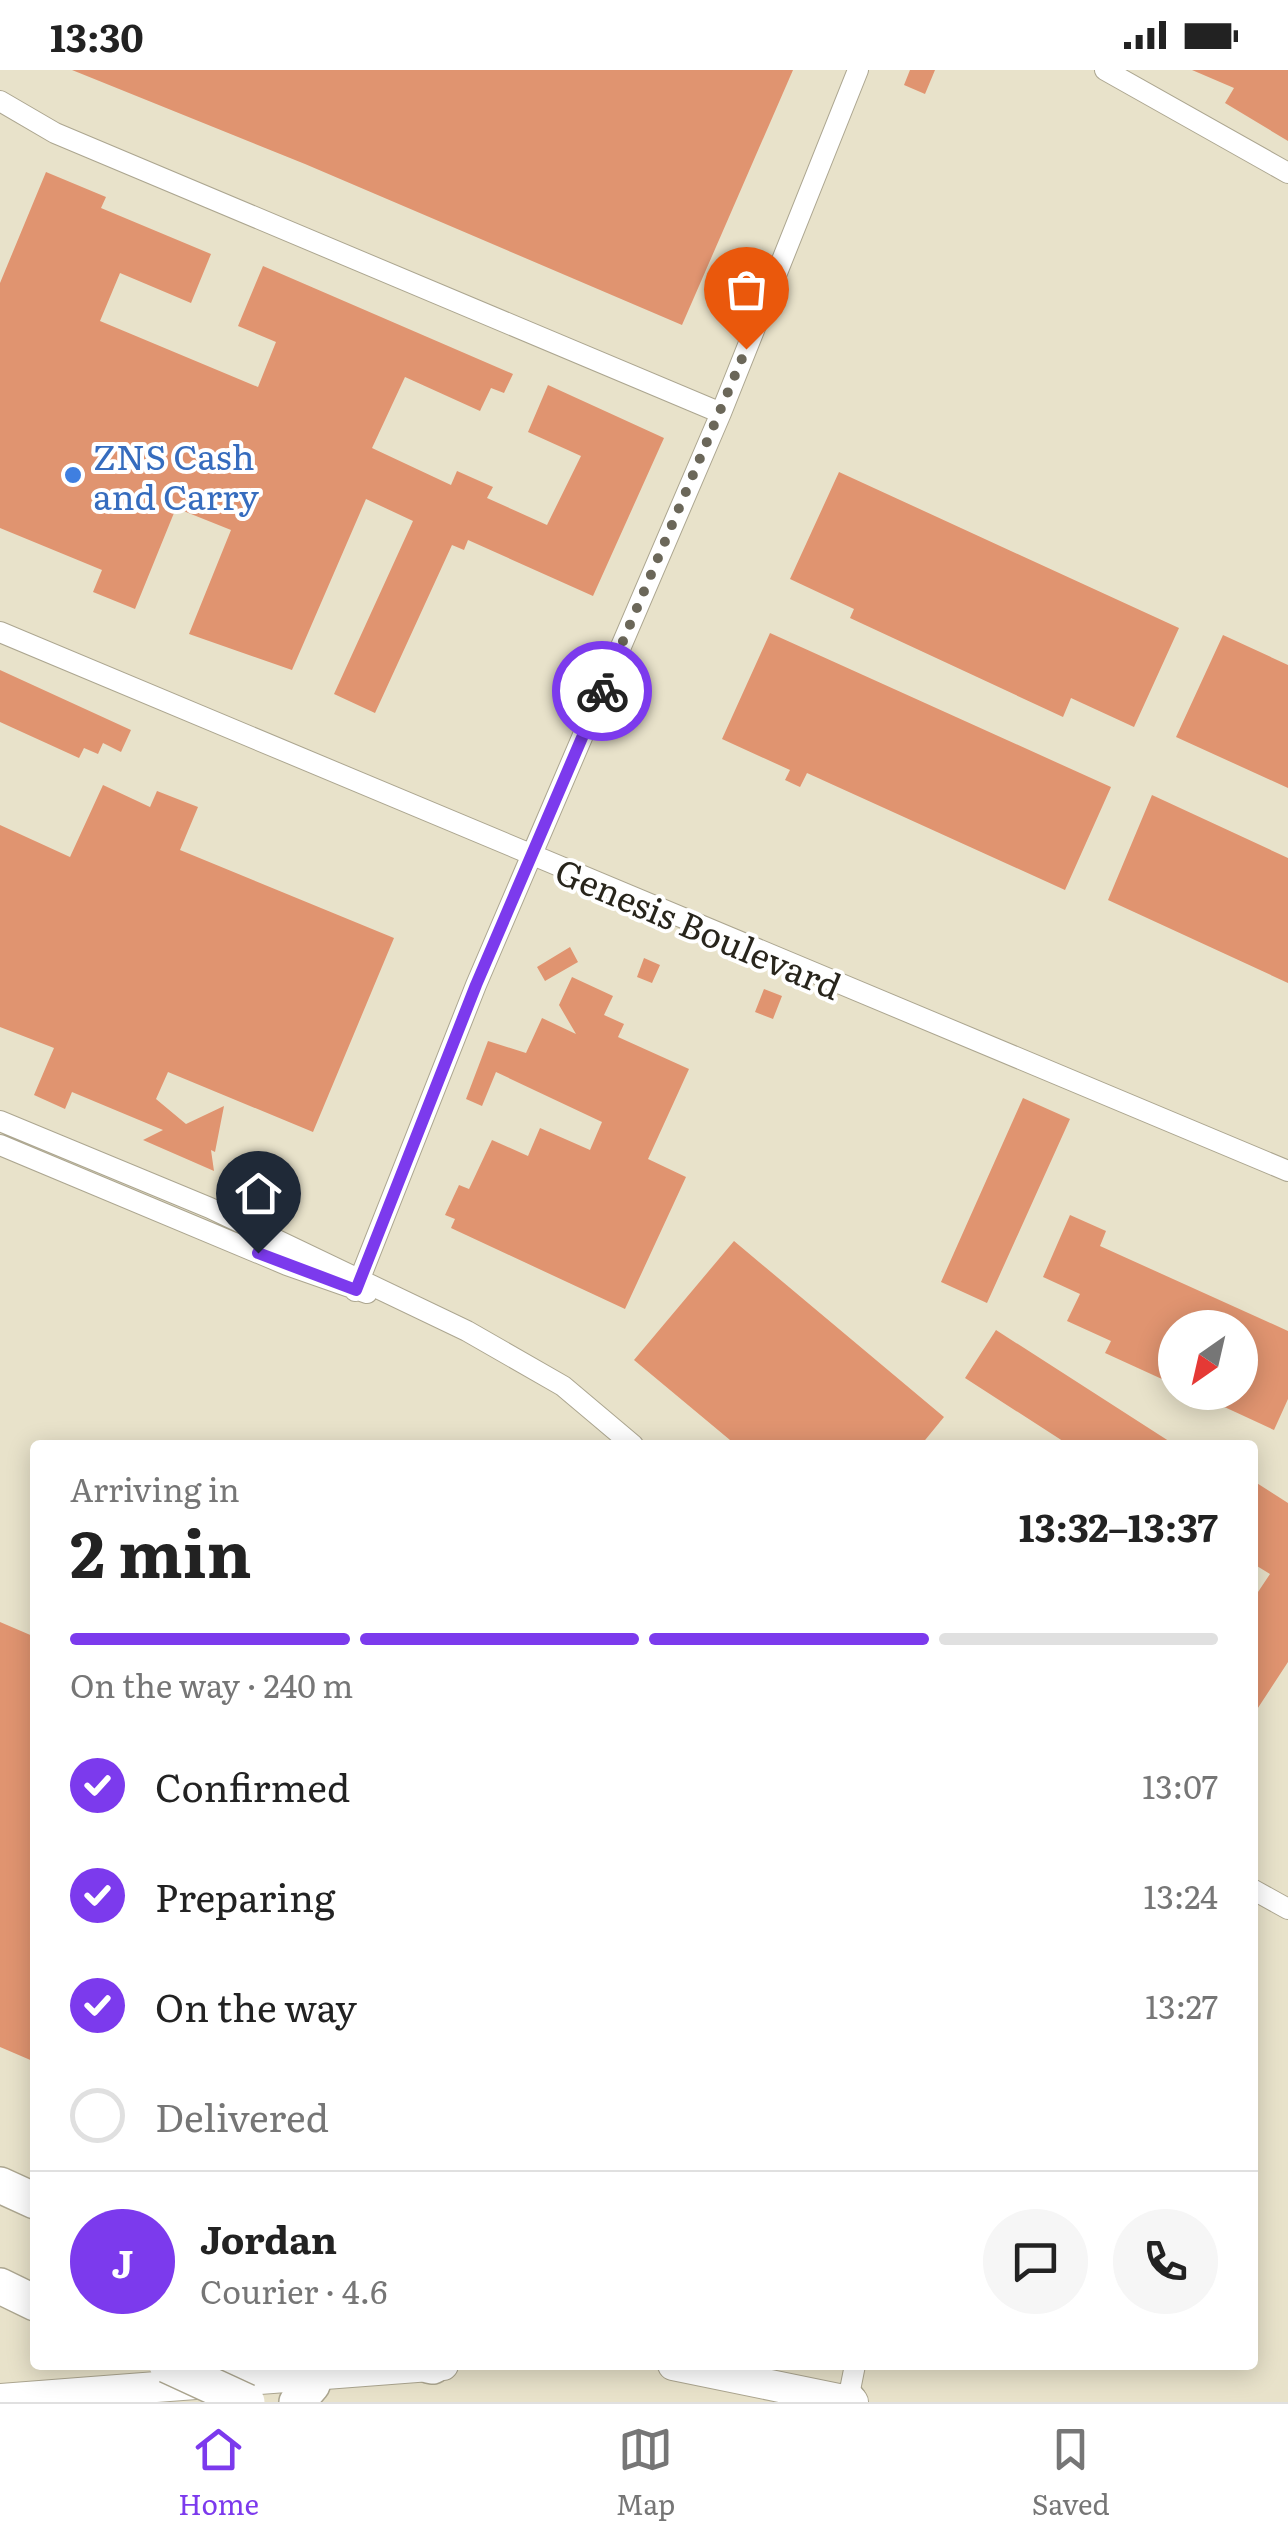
<!DOCTYPE html>
<meta charset="utf-8">
<style>
:root{--surface:#fff;--page:#f6f6f6;--text:#222;--muted:#767676;--line:#e0e0e0;--accent:#7c3aed}
body{margin:0;font-family:Literata,serif;background:var(--page);color:var(--text);height:100vh;display:flex;flex-direction:column;font-size:38px;white-space:nowrap}
*{box-sizing:border-box;margin:0}
p{font-size:32px;color:var(--muted)}
.icon{flex:none;width:55px;height:55px;fill:none;stroke:currentColor;stroke-width:2;stroke-linecap:round;stroke-linejoin:round}
.map{position:relative;flex:1;overflow:hidden}
.panel{position:absolute;left:30px;top:1370px;width:1228px;height:930px;display:flex;flex-direction:column;background:var(--surface);border-radius:10px;box-shadow:0 5px 25px #0003}
.panel>*{flex:none}
.needle{width:65px;rotate:214deg}
.buttons{position:absolute;left:1158px;top:1240px;display:grid;gap:20px}
.buttons a{display:grid;place-items:center;width:100px;height:100px;border-radius:50%;background:var(--surface);box-shadow:0 5px 25px #0003;font-size:50px}
.pin{position:absolute;display:grid;place-items:center;width:85px;height:85px;color:#fff;margin:-102px -42px;border-radius:50% 50% 50% 0;rotate:-45deg;box-shadow:0 0 10px #0007}
.pin .icon{rotate:45deg}
.courier{position:absolute;display:grid;place-items:center;width:100px;height:100px;margin:-50px;border:8px solid #7c3aed;border-radius:50%;background:#fff;color:#222;box-shadow:0 2px 12px #0007}
.headline em{font-style:normal;font-weight:700}
.headline div{display:flex;flex-direction:column-reverse}
.headline{display:flex;align-items:center;justify-content:space-between;height:170px;padding:0 40px}
h1{font-size:65px;font-weight:700;line-height:75px}
.bar{display:grid;grid-template-columns:repeat(4,1fr);gap:15px 10px;align-content:center;height:120px;padding:0 40px}
.bar i{height:12px;border-radius:8px;background:var(--line)}
.bar .current{background:var(--accent)}
.bar p{grid-column:span 4}
.line{display:flex;align-items:center;gap:25px;padding:0 40px;border-top:2px solid var(--line)}
.line div{flex:1}
.round{display:grid;place-items:center;flex:none;width:105px;height:105px;border-radius:52px;background:var(--page)}
ol{padding:0 40px;list-style:none}
li{display:flex;align-items:center;gap:30px;height:110px}
li p{margin-inline-start:auto}
li .icon{padding:10px;border-radius:50%;background:var(--accent);color:#fff;stroke-width:4}
li:last-child{color:var(--muted)}
li i{width:55px;height:55px;border:5px solid var(--line);border-radius:50%}
.status{display:flex;justify-content:space-between;align-items:center;height:70px;padding:0 50px;background:var(--surface);direction:ltr}
.status svg{height:28px;fill:currentColor}
.tab-bar{display:flex;justify-content:space-around;align-items:center;height:140px;border-top:2px solid var(--line);background:var(--surface);font-size:28px;color:var(--muted)}
.tab-bar a{display:grid;justify-items:center;gap:5px}
.tab-bar .current{color:var(--accent)}
.map>svg:first-child{display:block}
.building{fill:#e09470}
.lines{fill:none;stroke-linecap:round;stroke-linejoin:round}
.street-casing{stroke:#aca690;stroke-width:22}
.primary-casing{stroke:#aca690;stroke-width:32}
.highway-casing{stroke:#aca690;stroke-width:38}
.street{stroke:#fff;stroke-width:20}
.primary{stroke:#fff;stroke-width:30}
.highway{stroke:#fff;stroke-width:35}
.highway-bridge-casing{stroke:#aca690;stroke-width:38;stroke-linecap:butt}
.highway-bridge{stroke:#fff;stroke-width:35}
.done{stroke:#6b6759;stroke-width:10;stroke-dasharray:0 18}
.route{stroke:#7c3aed;stroke-width:12}
.shop-dot{fill:#3f7fe0;stroke:#fff;stroke-width:4}
.labels{text-anchor:middle;dominant-baseline:central;stroke-width:8;stroke-linejoin:round;paint-order:stroke}
.shop-label{font-size:35px;fill:#366cbe;stroke:#fff;text-anchor:start}
.street-label{font-size:35px;fill:#28251c;stroke:#fff}
</style>
<div class="status"><b>13:30</b><svg viewBox="0 0 49 12"><path d="M0 12V9h3v3zM5 12V6h3v6zM10 12V3h3v9zM15 12V0h3v12zM26 1h20v11H26zM47 4h2v5h-2z"/></svg></div>
<div class="map">
<svg width="1288" height="2332" viewBox="0 0 1288 2332">
<rect width="100%" height="100%" fill="#e8e2ca"/>
<path class="building" d="M72 0H793L682 255 305 94Z
M910 0H935L925 24 904 15Z
M1192 0H1288V71L1225 33 1234 18Z
M46 102 106 127 101 138 211 184 191 233 120 203 100 251 258 317 276 272 238 256 263 196 513 304 504 323 491 318 480 341 405 307 372 378 451 415 457 401 493 417 487 428 547 455 581 386 528 362 548 315 664 368 593 526 468 470 464 480 452 475 375 643 334 624 413 451 366 429 292 600 189 564 231 460 176 438 135 539 93 522 102 500 0 458V213Z
M839 402 1179 558 1134 657 1071 628 1063 647 850 548 854 539 790 509Z
M770 563 1111 717 1065 820 807 703 800 717 785 710 790 700 722 669Z
M1223 565 1288 595V718L1176 667Z
M0 600 131 660 121 682 103 673 98 684 84 678 79 688 0 652Z
M103 715 150 737 157 721 198 737 180 780 394 868 313 1062 168 1002 156 1029 186 1054 224 1036 215 1082 211 1080 214 1101 143 1070 163 1060 72 1022 65 1039 34 1025 54 978 0 957V755L70 787Z
M1152 725 1288 788V913L1108 830Z
M570 877 578 892 545 911 537 897Z
M644 888 660 895 652 913 637 907Z
M572 907 613 926 604 945 624 954 618 967 689 999 648 1089 686 1107 625 1239 451 1158 455 1149 445 1145 459 1115 469 1119 492 1070 528 1086 540 1058 590 1080 602 1052 496 1002 482 1036 466 1029 488 971 526 983 542 948 576 964 559 935Z
M764 919 782 926 773 949 755 942Z
M1023 1028 1070 1049 987 1233 941 1212Z
M1070 1145 1106 1161 1100 1176 1288 1261V1329L1274 1360 1192 1322H1240V1258H1175V1315L1105 1283 1111 1271 1067 1251 1080 1224 1043 1207Z
M734 1171 944 1347 921 1375H736L634 1290Z
M996 1260 1175 1375H1069L965 1308Z
M1252 1410 1288 1433V1592L1252 1647V1531L1270 1504 1252 1493Z
M0 1552 35 1567V1992L0 1977Z"/>
<g class="lines">
<g class="street-casing">
<path id="street" d="M1105 0 1288 103
M0 31 55 63 721 343
M0 562 1288 1101
M0 1051 210 1138 467 1261 563 1316 633 1375
M0 1075 287 1195 367 1223
M355 1221 476 915 721 343 858 0
M1252 1819 1288 1839
M848 2330 855 2295"/>
</g>
<g class="primary-casing">
<path id="primary" d="M673 2295 853 2332
M0 2329 443 2295"/>
</g>
<g class="highway-casing">
<path id="highway" d="M0 2115 35 2131
M0 2216 35 2233
M428 2295 433 2296
M297 2332 312 2315 318 2295
M847 2332 848 2330"/>
</g>
<use href="#street" class="street"/>
<use href="#primary" class="primary"/>
<use href="#highway" class="highway"/>
<g class="highway-bridge-casing">
<path id="highway-bridge" d="M167 2295 247 2332"/>
</g>
<use href="#highway-bridge" class="highway-bridge"/>
</g>
<g class="lines">
<path class="done" d="M602 621 746 279"/>
<path class="route" d="M258 1183 356 1220 476 915 602 621"/>
</g>
<circle class="shop-dot" cx="73" cy="405" r="10"/>
<g class="labels">
<g class="shop-label">
<text x="93" y="385">ZNS Cash<tspan x="93" dy="40">and Carry</tspan></text>
</g>
<g class="street-label">
<text transform="translate(699 857) rotate(23)">Genesis Boulevard</text>
</g>
</g>
</svg>
<div class="buttons">
<a><svg class="needle" viewBox="-14 -14 28 28"><path d="M0-13l5 13h-10z" fill="#e53935"/><path d="M0 13l5-13h-10z" fill="#767676"/></svg></a>
</div>
<div class="pin" style="left:746px;top:279px;background:#ea580c"><svg class="icon" aria-label="bag" viewBox="0 0 24 24"><path d="M5 8h14l-1 12H6zM9 8a3 3 0 0 1 6 0"/></svg></div>
<div class="pin" style="left:258px;top:1183px;background:#1f2937"><svg class="icon" aria-label="home" viewBox="0 0 24 24"><path d="M3 11l9-7 9 7M6 9v11h12V9"/></svg></div>
<div class="courier" style="left:602px;top:621px"><svg class="icon" aria-label="bike" viewBox="0 0 24 24"><circle cx="6" cy="16" r="4"/><circle cx="18" cy="16" r="4"/><path d="M6 16l4-8h5l3 8M10 8l3 8H6M13 5h3"/></svg></div>
<section class="panel">
<div class="headline"><div><h1>2 min</h1><p>Arriving in</p></div><em>13:32–13:37</em></div>
<div class="bar"><i class="current"></i><i class="current"></i><i class="current"></i><i></i><p>On the way · 240 m</p></div>
<ol>
<li><svg class="icon" aria-label="check" viewBox="0 0 24 24"><path d="M5 12l5 5 9-10"/></svg>Confirmed<p>13:07</p></li>
<li><svg class="icon" aria-label="check" viewBox="0 0 24 24"><path d="M5 12l5 5 9-10"/></svg>Preparing<p>13:24</p></li>
<li><svg class="icon" aria-label="check" viewBox="0 0 24 24"><path d="M5 12l5 5 9-10"/></svg>On the way<p>13:27</p></li>
<li><i></i>Delivered</li>
</ol>
<div class="line" style="height:180px"><b class="round" style="background:var(--accent);color:#fff">J</b><div><b>Jordan</b><p>Courier · 4.6</p></div><a class="round"><svg class="icon" aria-label="chat" viewBox="0 0 24 24"><path d="M4 5h16v11H9l-5 4z"/></svg></a><a class="round"><svg class="icon" aria-label="phone" viewBox="0 0 24 24"><path d="M5 4h4l2 5-3 2q2 4 5 5l2-3 5 2v4C11 20 4 13 5 4z"/></svg></a></div>
</section>
</div>
<nav class="tab-bar">
<a class="current"><svg class="icon" aria-label="home" viewBox="0 0 24 24"><path d="M3 11l9-7 9 7M6 9v11h12V9"/></svg>Home</a>
<a><svg class="icon" aria-label="map" viewBox="0 0 24 24"><path d="M3 6l6-2 6 2 6-2v14l-6 2-6-2-6 2zM9 4v14M15 6v14"/></svg>Map</a>
<a><svg class="icon" aria-label="saved" viewBox="0 0 24 24"><path d="M7 4h10v16l-5-4-5 4z"/></svg>Saved</a>
</nav>
